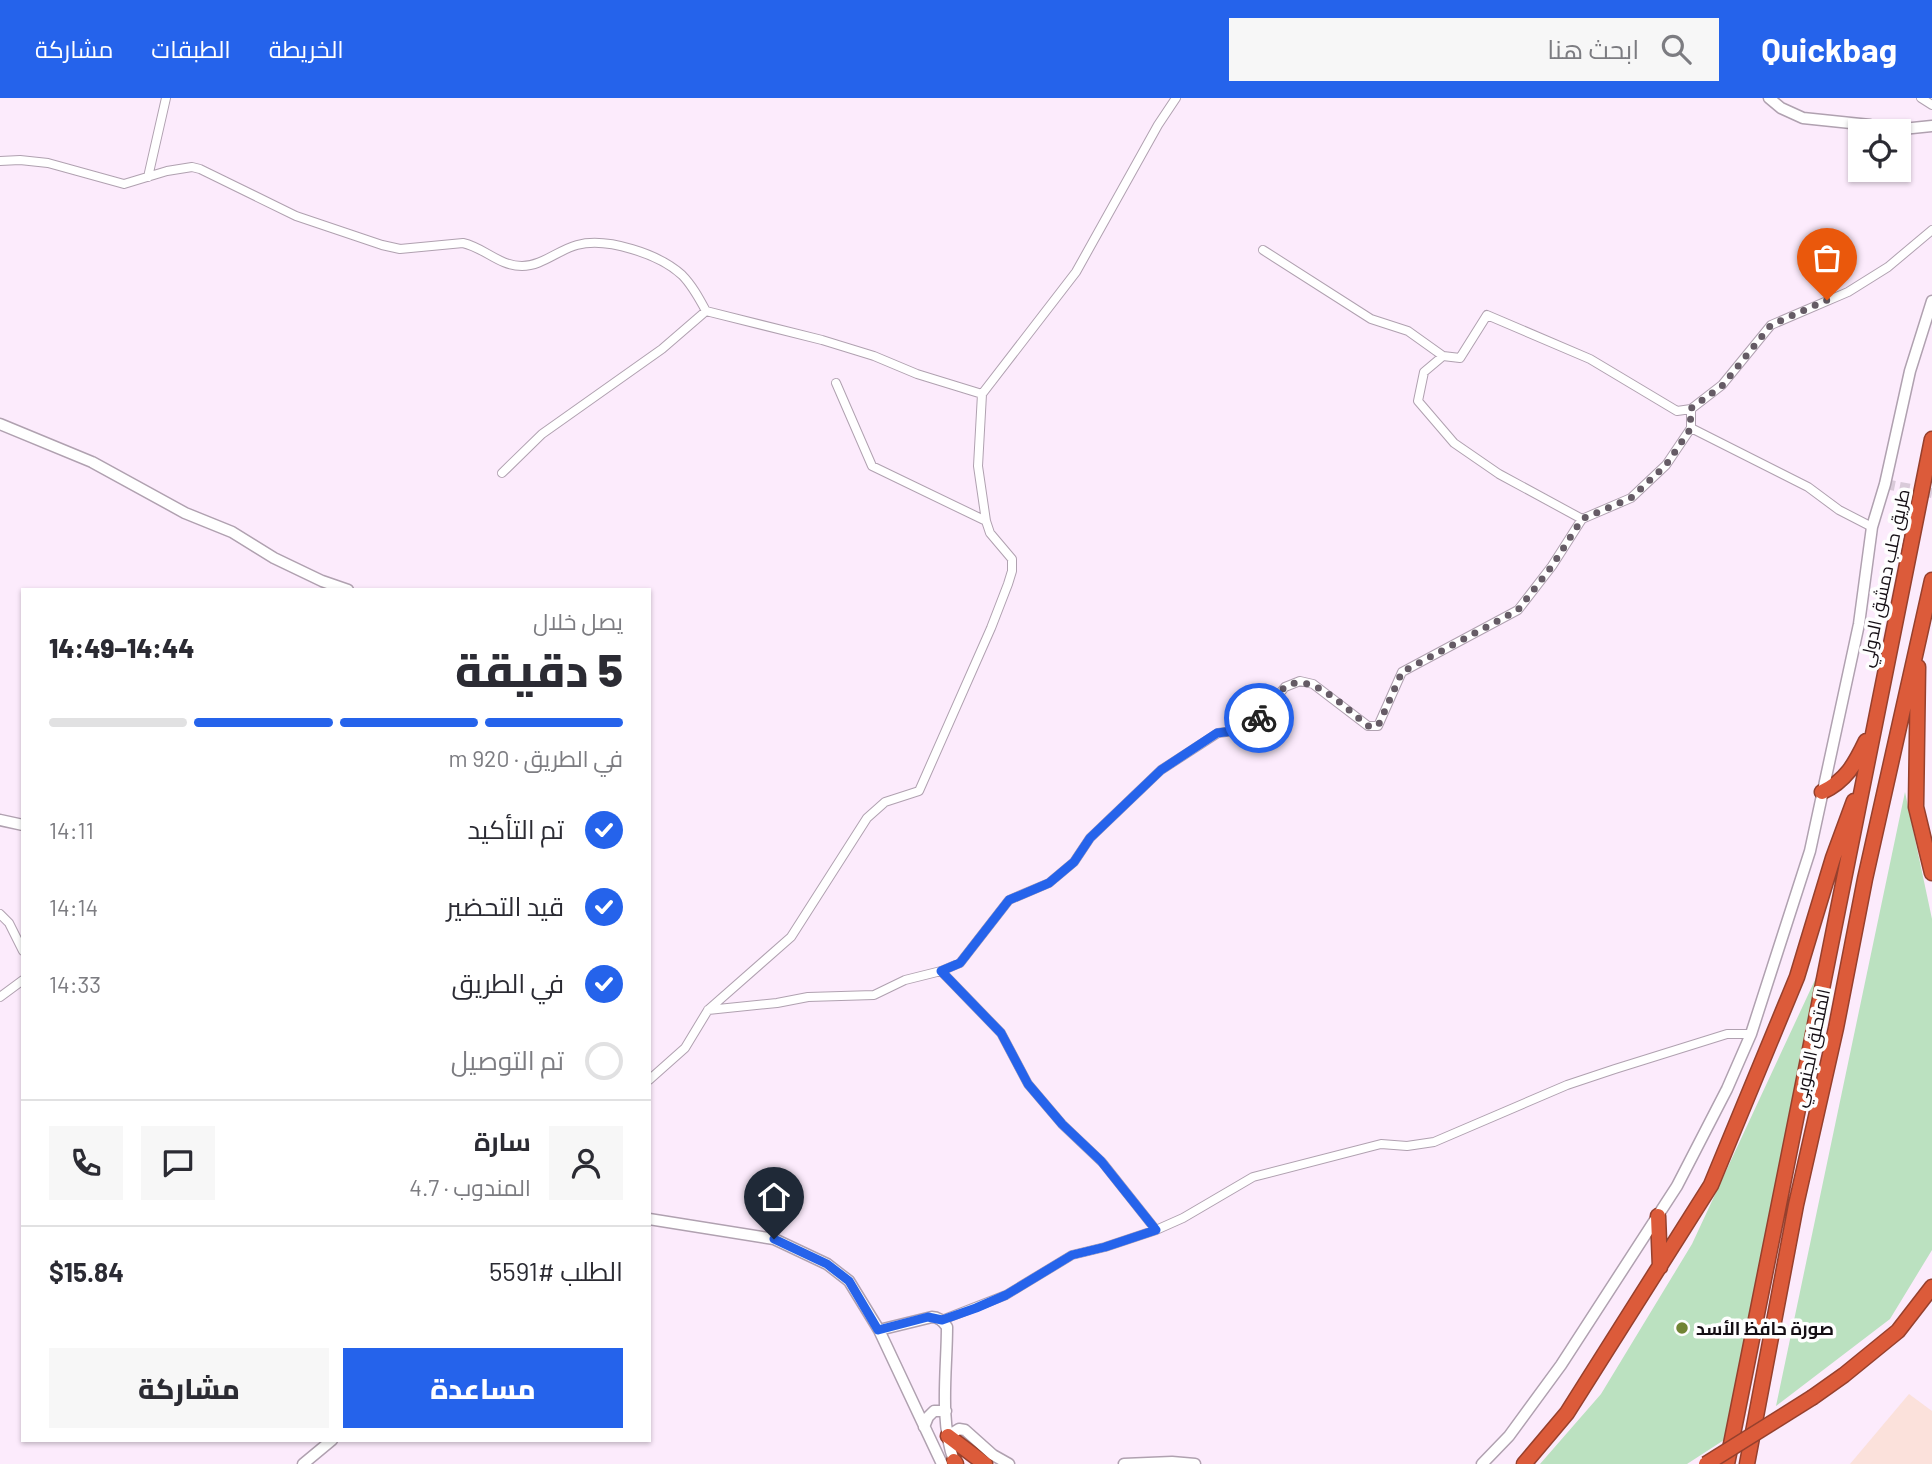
<!DOCTYPE html>
<html lang="ar">
<meta charset="utf-8">
<style>
:root{--surface:#fff;--page:#f7f7f7;--text:#2b2b33;--muted:#7c7c81;--line:#e1e1e2;--accent:#2563eb}
body{margin:0;font-family:Barlow,Cairo,sans-serif;background:var(--page);color:var(--text);direction:rtl;height:100vh;display:flex;flex-direction:column;font-size:26px;white-space:nowrap}
*{box-sizing:border-box;margin:0}
p{font-size:23px;color:var(--muted)}
.icon{flex:none;width:38px;height:38px;fill:none;stroke:currentColor;stroke-width:2;stroke-linecap:round;stroke-linejoin:round}
.map{position:relative;flex:1;overflow:hidden;direction:ltr}
.panel{position:absolute;left:21px;top:490px;width:630px;height:854px;display:flex;flex-direction:column;background:var(--surface);border-radius:0px;box-shadow:0 2px 5px #0004;direction:rtl}
.panel>*{flex:none}
.buttons{position:absolute;left:1848px;top:21px;display:grid;gap:14px}
.buttons a{display:grid;place-items:center;width:63px;height:63px;border-radius:0px;background:var(--surface);box-shadow:0 2px 5px #0004;font-size:35px}
.pin{position:absolute;display:grid;place-items:center;width:60px;height:60px;color:#fff;margin:-72px -30px;border-radius:50% 50% 50% 0;rotate:-45deg;box-shadow:0 0 7px #0007}
.pin .icon{rotate:45deg}
.courier{position:absolute;display:grid;place-items:center;width:70px;height:70px;margin:-35px;border:5px solid #2563eb;border-radius:50%;background:#fff;color:#222;box-shadow:0 2px 9px #0007}
.overview em{font-style:normal;font-weight:800}
.overview div{display:flex;flex-direction:column-reverse}
.overview{display:flex;align-items:center;justify-content:space-between;height:119px;padding:0 28px}
h1{font-size:46px;font-weight:800;line-height:52px}
.bar{display:grid;grid-template-columns:repeat(4,1fr);gap:10px 7px;align-content:center;height:84px;padding:0 28px}
.bar i{height:9px;border-radius:5px;background:var(--line)}
.bar .on{background:var(--accent)}
.bar p{grid-column:span 4}
.line{display:flex;align-items:center;gap:18px;padding:0 28px;border-top:2px solid var(--line)}
.line div{flex:1}
.round{display:grid;place-items:center;flex:none;width:74px;height:74px;border-radius:0px;background:var(--page)}
ol{padding:0 28px;list-style:none}
li{display:flex;align-items:center;gap:21px;height:77px}
li p{margin-inline-start:auto}
li .icon{padding:7px;border-radius:50%;background:var(--accent);color:#fff;stroke-width:4}
li:last-child{color:var(--muted)}
li i{width:38px;height:38px;border:4px solid var(--line);border-radius:50%}
.primary-button{display:flex;gap:14px;margin-top:auto;padding:14px 28px}
.primary-button a{flex:1;height:80px;border-radius:0px;background:var(--accent);color:#fff;font-size:28px;font-weight:800;line-height:80px;text-align:center}
.primary-button a+a{background:var(--page);color:var(--text)}
header{display:flex;align-items:center;gap:42px;box-sizing:border-box;height:98px;padding:0 35px;background:var(--accent);color:#fff}
header strong{font-size:33px}
nav{display:flex;gap:38px;margin-inline-start:auto;font-size:24px}
.search{width:490px;height:63px;background:var(--page);display:flex;align-items:center;gap:18px;box-sizing:border-box;padding:0 24px;border-radius:0px;color:var(--muted);font-size:26px}
.map>svg:first-child{display:block}
.industrial{fill:#fbe1db}
.green{fill:#bbe1c0}
.lines{fill:none;stroke-linecap:round;stroke-linejoin:round}
.secondary-tunnel{stroke:#d9cad9;stroke-width:10;stroke-dasharray:10 5;stroke-linecap:butt}
.street-casing{stroke:#b0a1b0;stroke-width:10}
.secondary-casing{stroke:#b0a1b0;stroke-width:13}
.highway-casing{stroke:#96402d;stroke-width:17}
.street{stroke:#fff;stroke-width:8}
.secondary{stroke:#fff;stroke-width:10}
.highway{stroke:#dc5b3a;stroke-width:14}
.highway-bridge-casing{stroke:#96402d;stroke-width:17;stroke-linecap:butt}
.highway-bridge{stroke:#dc5b3a;stroke-width:14}
.done{stroke:#655b65;stroke-width:7;stroke-dasharray:0 12.6}
.route{stroke:#2563eb;stroke-width:9}
.poi-dot{fill:#718434;stroke:#fefefe;stroke-width:2.5}
.labels{text-anchor:middle;dominant-baseline:central;stroke-width:7;stroke-linejoin:round;paint-order:stroke}
.street-label{font-size:18px;fill:#140e14;stroke:#fefefe}
.poi-label{font-size:18px;font-weight:bold;fill:#140e14;stroke:#fefefe;text-anchor:start}
</style>
<header>
<strong>Quickbag</strong>
<div class="search"><svg class="icon" aria-label="search" viewBox="0 0 24 24"><circle cx="10" cy="10" r="6"/><path d="M15 15l6 6"/></svg>ابحث هنا</div>
<nav><a>الخريطة</a><a>الطبقات</a><a>مشاركة</a></nav>
</header>
<div class="map">
<svg width="1932" height="1366" viewBox="0 0 1932 1366">
<rect width="100%" height="100%" fill="#fcebfc"/>
<path class="industrial" d="M1909 1296 1932 1313V1366H1850Z"/>
<path class="green" d="M1905 694 1932 821V1152L1890 1221 1776 1308Z
M1821 869 1724 1342 1687 1366H1540L1601 1296 1692 1146Z"/>
<g class="lines">
<path class="secondary-tunnel" d="M1885 386 1932 395"/>
<g class="street-casing">
<path id="street" d="M1921 0 1932 7
M0 63 20 62 48 65 124 86 167 73 192 69 200 71 296 118 382 147 400 151 463 145C485 150 499 168 522 168 542 168 558 152 577 147 607 139 659 156 682 177 692 187 699 200 706 213L822 242 874 258 917 276 982 296
M148 79 166 0
M1263 152 1371 221 1408 233 1443 258 1460 260 1487 217 1590 261 1677 313 1691 311
M1443 258 1424 274 1418 303 1454 345 1499 376 1582 421 1631 400 1666 367 1691 330V311L1722 287 1771 227 1848 194 1888 169 1932 132
M836 285 872 368 986 423
M1691 330 1808 389 1839 412 1872 429
M502 375 542 336 662 251 706 213
M0 816 9 825 23 853
M941 873 1001 935 1028 986 1062 1026 1102 1064 1156 1132
M0 899 23 882
M708 912 777 905 808 899 874 897 905 882 941 873 960 865 1009 802 1049 785 1074 764 1090 740 1161 672 1218 635 1250 631 1285 589 1300 583 1313 586 1368 628H1378L1402 574 1518 512 1552 468 1582 421
M649 982 685 950 708 912 791 839 867 720 885 704 919 693 991 530 1008 486 1012 473V461L990 435 986 423 978 368 982 296 1076 174 1158 27 1176 0
M942 1222 1006 1197 1072 1157 1105 1149 1156 1132 1183 1120 1253 1079 1381 1046 1407 1048 1434 1044 1567 987 1615 971 1727 936H1751"/>
</g>
<g class="secondary-casing">
<path id="secondary" d="M1769 0 1781 10 1803 20 1870 27 1893 32 1932 28
M0 326 92 364 185 415 232 434 274 460 322 483 348 492
M0 722 23 727
M649 1121 774 1141 827 1166 849 1183 879 1232 942 1366
M879 1232 932 1219C939 1219 943 1223 947 1229 947 1272 939 1322 954 1363
M924 1329 928 1319 934 1313H946
M948 1338 959 1331 965 1332 993 1357 1009 1366
M303 1366 332 1342
M1124 1366 1172 1364 1195 1366
M1482 1366 1509 1338 1561 1267 1677 1088 1727 991 1751 936 1810 753 1859 526 1872 429 1885 386 1910 273 1932 203"/>
</g>
<g class="highway-casing">
<path id="highway" d="M1918 569 1916 709 1932 775
M1822 694C1846 683 1855 666 1866 643
M1658 1118 1660 1169
M1813 1299 1844 1277 1898 1233 1932 1189
M948 1338 985 1366
M954 1363 956 1366
M1524 1366 1567 1315 1711 1087 1797 879 1833 760 1854 703
M1727 1366C1796 1025 1864 683 1932 341
M1747 1366 1796 1107 1836 930 1865 781 1932 482"/>
</g>
<use href="#street" class="street"/>
<use href="#secondary" class="secondary"/>
<use href="#highway" class="highway"/>
<g class="highway-bridge-casing">
<path id="highway-bridge" d="M1706 1366 1813 1299"/>
</g>
<use href="#highway-bridge" class="highway-bridge"/>
</g>
<g class="lines">
<path class="done" d="M1259 620C1267 610 1275 597 1284 590 1310 570 1348 613 1368 628H1378L1402 574 1518 512 1552 468 1582 421 1631 400 1666 367 1691 330 1690 311 1722 288 1771 227 1827 202"/>
<path class="route" d="M774 1141 827 1166 849 1183 878 1232 928 1219 942 1222 976 1210 1006 1197 1072 1157 1105 1149 1156 1132 1101 1063 1062 1026 1028 986 1001 935 941 873 960 865 1009 802 1049 785 1074 764 1090 740 1161 672 1217 635 1250 631 1259 620"/>
</g>
<circle class="poi-dot" cx="1682" cy="1230" r="7"/>
<g class="labels">
<g class="street-label">
<text transform="translate(1884 480) rotate(-78)">طريق حلب دمشق الدولي</text>
<text transform="translate(1811 950) rotate(-78)">المتحلق الجنوبي</text>
</g>
<g class="poi-label">
<text x="1696" y="1230">صورة حافظ الأسد</text>
</g>
</g>
</svg>
<div class="buttons">
<a><svg class="icon" aria-label="locate" viewBox="0 0 24 24"><circle cx="12" cy="12" r="6"/><path d="M12 2v4M12 18v4M2 12h4M18 12h4"/></svg></a>
</div>
<div class="pin" style="left:1827px;top:202px;background:#ea580c"><svg class="icon" aria-label="bag" viewBox="0 0 24 24"><path d="M5 8h14l-1 12H6zM9 8a3 3 0 0 1 6 0"/></svg></div>
<div class="pin" style="left:774px;top:1141px;background:#1f2937"><svg class="icon" aria-label="home" viewBox="0 0 24 24"><path d="M3 11l9-7 9 7M6 9v11h12V9"/></svg></div>
<div class="courier" style="left:1259px;top:620px"><svg class="icon" aria-label="bike" viewBox="0 0 24 24"><circle cx="6" cy="16" r="4"/><circle cx="18" cy="16" r="4"/><path d="M6 16l4-8h5l3 8M10 8l3 8H6M13 5h3"/></svg></div>
<section class="panel">
<div class="overview"><div><h1>5 دقيقة</h1><p>يصل خلال</p></div><em>14:44–14:49</em></div>
<div class="bar"><i class="on"></i><i class="on"></i><i class="on"></i><i></i><p>في الطريق · 920 m</p></div>
<ol>
<li><svg class="icon" aria-label="check" viewBox="0 0 24 24"><path d="M5 12l5 5 9-10"/></svg>تم التأكيد<p>14:11</p></li>
<li><svg class="icon" aria-label="check" viewBox="0 0 24 24"><path d="M5 12l5 5 9-10"/></svg>قيد التحضير<p>14:14</p></li>
<li><svg class="icon" aria-label="check" viewBox="0 0 24 24"><path d="M5 12l5 5 9-10"/></svg>في الطريق<p>14:33</p></li>
<li><i></i>تم التوصيل</li>
</ol>
<div class="line" style="height:126px"><a class="round"><svg class="icon" aria-label="person" viewBox="0 0 24 24"><circle cx="12" cy="8" r="4"/><path d="M4 21q1-7 8-7t8 7"/></svg></a><div><b>سارة</b><p>المندوب · 4.7</p></div><a class="round"><svg class="icon" aria-label="chat" viewBox="0 0 24 24"><path d="M4 5h16v11H9l-5 4z"/></svg></a><a class="round"><svg class="icon" aria-label="phone" viewBox="0 0 24 24"><path d="M5 4h4l2 5-3 2q2 4 5 5l2-3 5 2v4C11 20 4 13 5 4z"/></svg></a></div>
<div class="line" style="height:91px"><div>الطلب #5591</div><b>$15.84</b></div>
<div class="primary-button"><a>مساعدة</a><a>مشاركة</a></div>
</section>
</div>
